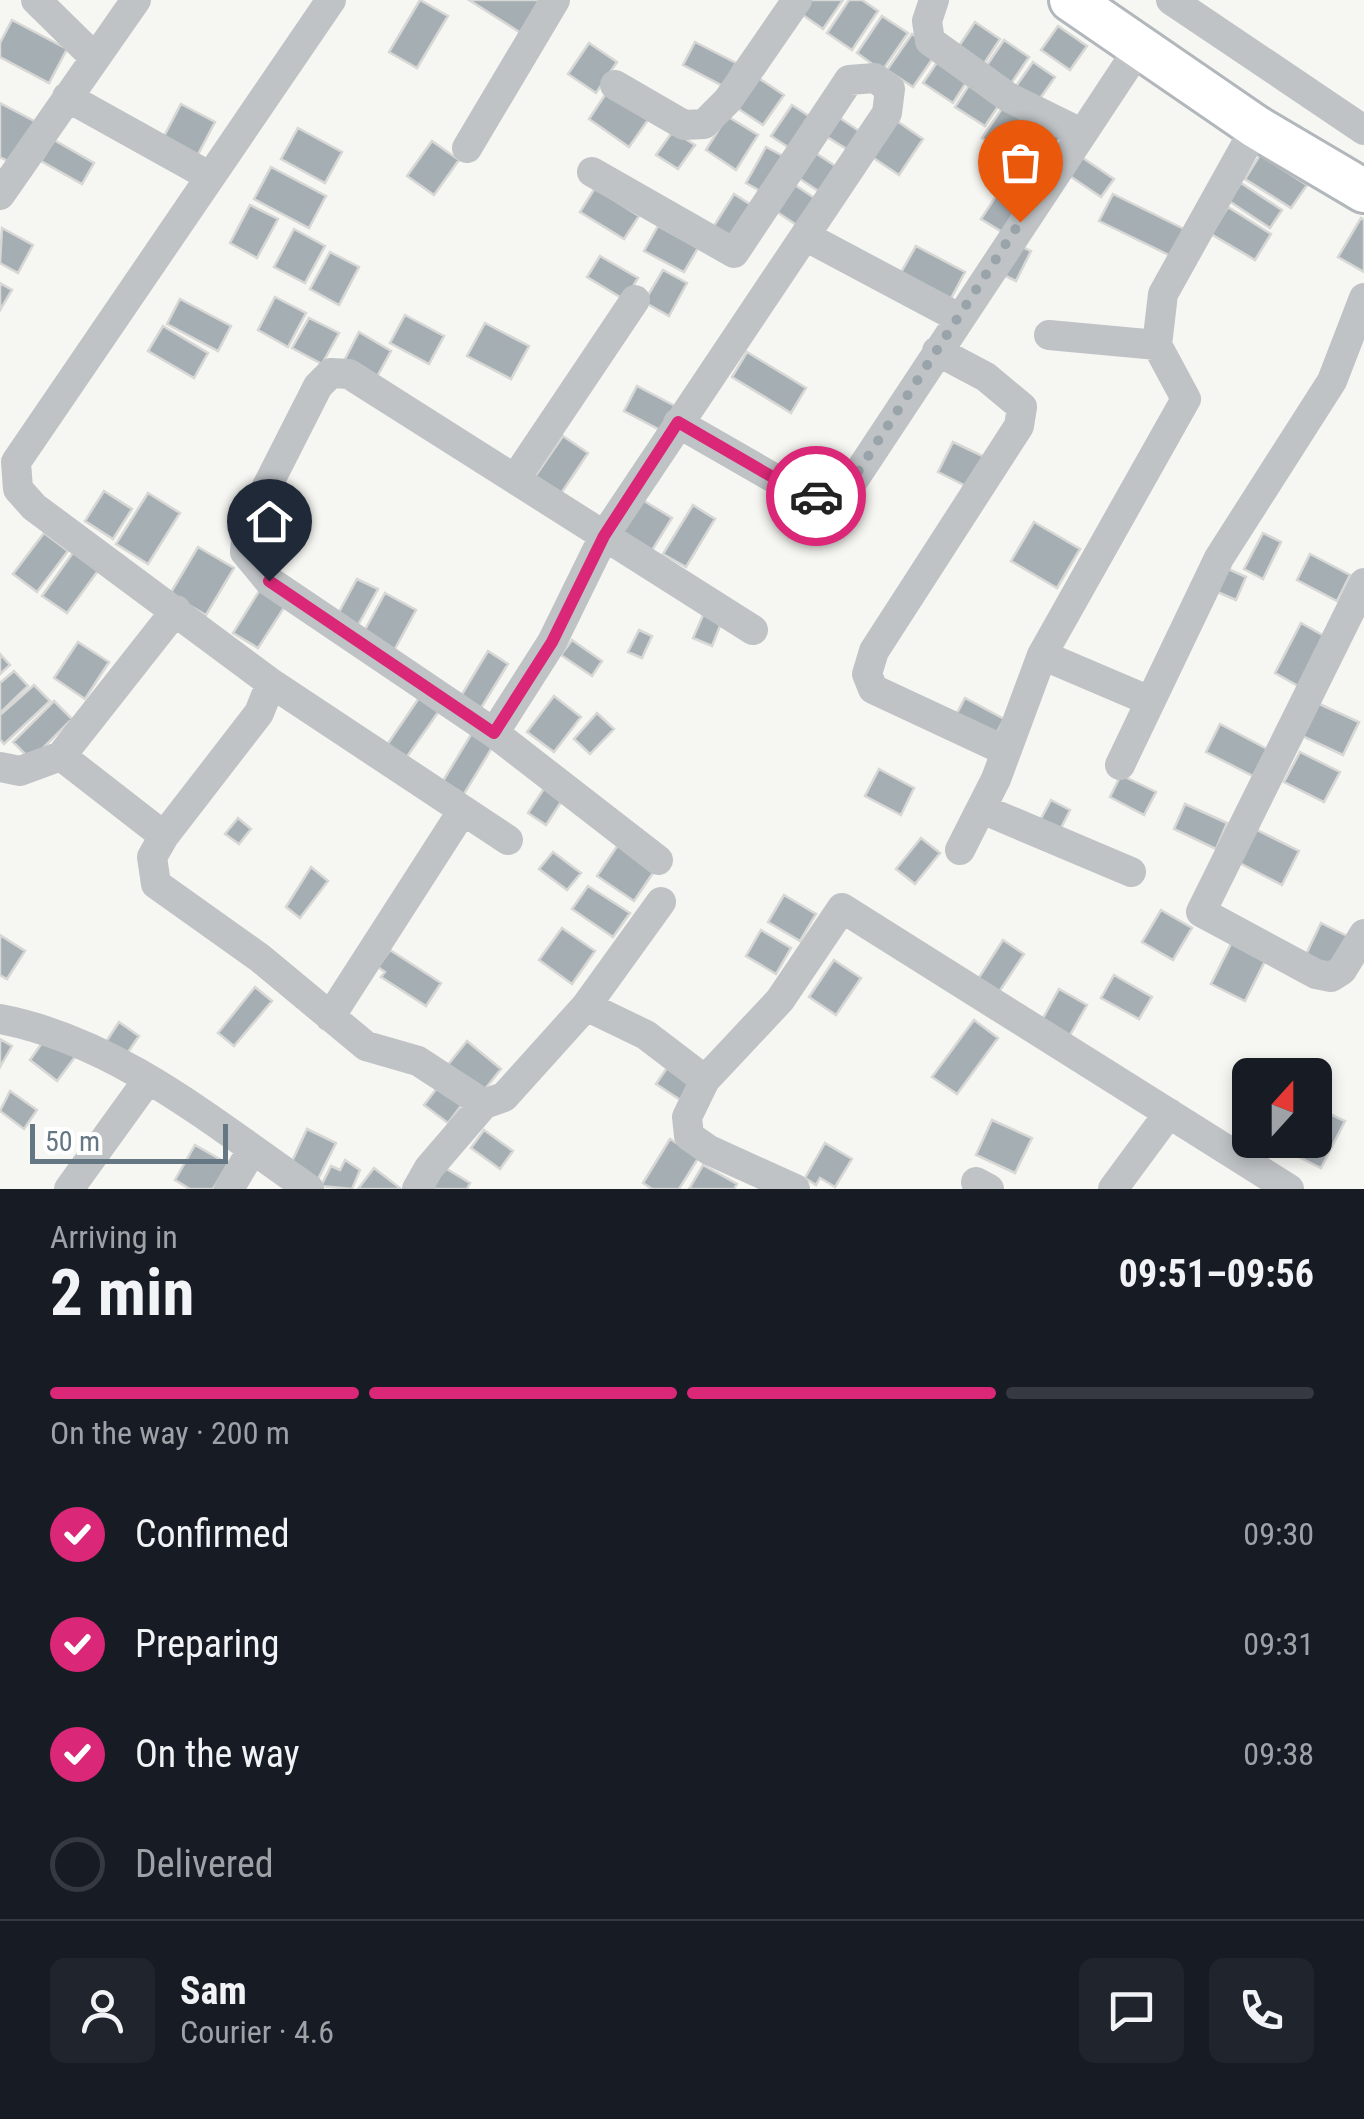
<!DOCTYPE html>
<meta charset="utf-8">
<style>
:root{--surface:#171b24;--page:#20242c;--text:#f1f3f6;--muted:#9ea1a6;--line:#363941;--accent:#db2777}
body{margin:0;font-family:"Roboto Condensed",sans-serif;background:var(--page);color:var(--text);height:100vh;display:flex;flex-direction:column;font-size:38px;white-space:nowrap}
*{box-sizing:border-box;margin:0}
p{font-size:32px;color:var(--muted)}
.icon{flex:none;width:55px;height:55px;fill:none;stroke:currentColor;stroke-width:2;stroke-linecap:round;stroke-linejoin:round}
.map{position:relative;height:1189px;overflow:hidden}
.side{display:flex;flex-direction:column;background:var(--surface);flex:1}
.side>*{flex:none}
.needle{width:65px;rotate:21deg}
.buttons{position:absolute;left:1232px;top:1058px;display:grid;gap:20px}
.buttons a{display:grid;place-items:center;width:100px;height:100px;border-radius:15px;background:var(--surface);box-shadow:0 5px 15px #0003;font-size:50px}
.scale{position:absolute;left:30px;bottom:25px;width:198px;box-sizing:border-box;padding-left:10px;border:5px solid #657783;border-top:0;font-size:28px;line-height:35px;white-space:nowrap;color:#657783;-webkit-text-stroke:8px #fff;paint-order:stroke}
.pin{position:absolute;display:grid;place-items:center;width:85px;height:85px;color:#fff;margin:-102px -42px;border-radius:50% 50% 50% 0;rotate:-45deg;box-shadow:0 0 10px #0007}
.pin .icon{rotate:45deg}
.courier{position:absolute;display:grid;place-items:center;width:100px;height:100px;margin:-50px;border:8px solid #db2777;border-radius:50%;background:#fff;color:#222;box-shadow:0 2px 12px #0007}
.summary em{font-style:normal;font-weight:700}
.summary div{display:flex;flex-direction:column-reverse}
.summary{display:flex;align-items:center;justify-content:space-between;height:170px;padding:0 50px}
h1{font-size:65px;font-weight:700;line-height:75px}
.bar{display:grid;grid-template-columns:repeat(4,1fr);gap:15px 10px;align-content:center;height:120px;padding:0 50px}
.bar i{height:12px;border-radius:8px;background:var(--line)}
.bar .active{background:var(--accent)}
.bar p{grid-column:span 4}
.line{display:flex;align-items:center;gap:25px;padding:0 50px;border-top:2px solid var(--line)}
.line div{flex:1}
.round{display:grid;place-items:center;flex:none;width:105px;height:105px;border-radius:15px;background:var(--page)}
ol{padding:0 50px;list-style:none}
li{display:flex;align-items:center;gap:30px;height:110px}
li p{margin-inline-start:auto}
li .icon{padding:10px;border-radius:50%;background:var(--accent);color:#fff;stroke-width:4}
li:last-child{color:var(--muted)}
li i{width:55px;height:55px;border:5px solid var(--line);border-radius:50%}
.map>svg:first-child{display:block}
.building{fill:#a5aeb3;stroke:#d7d7d5;stroke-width:2.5}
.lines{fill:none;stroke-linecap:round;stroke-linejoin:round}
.secondary-casing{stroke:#b1b7bb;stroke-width:48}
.street{stroke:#bfc3c6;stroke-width:30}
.secondary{stroke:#fff;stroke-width:42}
.done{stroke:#98a3aa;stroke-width:10;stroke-dasharray:0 18}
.route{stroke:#db2777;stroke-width:12}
</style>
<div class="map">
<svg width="1364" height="1189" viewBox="0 0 1364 1189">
<rect width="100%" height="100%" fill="#f6f6f2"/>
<path class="building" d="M420 0 448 16 417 68 389 52Z
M469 0H546L524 35Z
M809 0H843L823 29 800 13Z
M849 0H862L878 11 852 50 827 33Z
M882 16 908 33 882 71 857 53Z
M12 20 67 49 49 83 0 57V43Z
M975 22 1000 39 980 70 955 52Z
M1058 26 1087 46 1070 70 1041 50Z
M912 34 938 51 913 87 887 70Z
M1004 40 1029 57 1008 88 983 71Z
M695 42 736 63 723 86 683 65Z
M589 43 617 62 596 93 568 74Z
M942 55 971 75 953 103 923 83Z
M1033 62 1055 77 1034 107 1012 92Z
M757 77 784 95 763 125 737 108Z
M973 79 1003 99 985 126 955 107Z
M607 92 648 120 629 147 589 119Z
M1007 101 1029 116 1003 153 982 138Z
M0 103 36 122 14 164 0 157Z
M181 104 215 122 195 160 161 142Z
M792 105 815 120 794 151 771 136Z
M1040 114 1065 131 1047 158 1022 141Z
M727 116 758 135 736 170 706 150Z
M837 116 862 133 850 151 824 135Z
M897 121 923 139 899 175 872 157Z
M298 128 342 152 325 183 281 159Z
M673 131 695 145 678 169 656 155Z
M54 140 94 163 82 184 41 161Z
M432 141 459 160 434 195 407 176Z
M766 147 789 159 769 196 746 183Z
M814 152 840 169 823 194 797 177Z
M1074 152 1114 179 1101 197 1061 170Z
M1260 155 1307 185 1291 208 1245 179Z
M271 167 326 196 309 228 254 199Z
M1007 179 1032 195 1007 235 981 219Z
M792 183 819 201 801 228 774 210Z
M1241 183 1282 210 1270 228 1229 201Z
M595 188 639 216 624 239 580 212Z
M734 194 756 208 734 243 712 229Z
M1113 194 1184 229 1171 256 1099 221Z
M250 205 278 219 257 258 230 243Z
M1228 207 1271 234 1255 260 1211 234Z
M1361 218 1364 220V272L1338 257Z
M658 226 698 248 684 272 644 251Z
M2 228 33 245 18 273 0 263Z
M294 229 325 246 305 283 274 267Z
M1009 241 1031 251 1016 281 995 271Z
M916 246 965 272 949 302 899 276Z
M330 252 359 267 339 305 310 289Z
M600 256 638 278 625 300 587 277Z
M663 270 687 283 669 316 644 302Z
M0 283 12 290 0 310Z
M275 297 306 313 288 347 258 330Z
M180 299 231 326 218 351 167 324Z
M405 315 444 336 429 364 390 343Z
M309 318 339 333 322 364 292 348Z
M485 323 529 346 511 379 467 356Z
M163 326 208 353 194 378 148 351Z
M359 332 391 351 374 382 342 365Z
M747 352 806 388 791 413 732 377Z
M637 386 675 406 662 431 624 411Z
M563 436 588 453 558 498 532 481Z
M953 442 989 459 974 490 938 472Z
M104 491 132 509 113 539 85 521Z
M148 493 180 513 148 564 116 544Z
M641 499 672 518 646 560 615 541Z
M693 505 715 519 686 567 663 554Z
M1034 522 1080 549 1057 588 1011 561Z
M44 533 68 551 37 592 13 574Z
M1263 533 1281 542 1263 579 1244 569Z
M198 547 234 568 206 615 170 594Z
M75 550 100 568 67 613 42 596Z
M1310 554 1350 575 1337 601 1297 580Z
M1224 567 1246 577 1236 600 1213 590Z
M357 579 378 589 353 634 333 623Z
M261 588 287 603 258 648 233 633Z
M385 593 416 610 391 656 360 639Z
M704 613 722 621 712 646 693 638Z
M1301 623 1326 637 1300 687 1275 673Z
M639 630 652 636 642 658 628 652Z
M572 640 602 661 592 676 561 655Z
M78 642 109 662 85 699 54 678Z
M488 651 508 664 481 708 461 696Z
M0 654 10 665 0 674Z
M14 671 28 686 0 713V683Z
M34 685 50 701 4 744 0 739V715Z
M554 696 581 717 554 752 527 732Z
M419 698 439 711 406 758 387 745Z
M965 698 1004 719 993 740 954 719Z
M54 701 72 719 31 760 13 742Z
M1315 702 1359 722 1343 755 1300 735Z
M597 713 614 729 590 754 574 739Z
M1220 724 1267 749 1253 776 1206 752Z
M472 733 493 746 464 794 443 781Z
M1300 752 1340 772 1324 802 1284 782Z
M879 769 914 788 901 815 865 796Z
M1121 775 1156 792 1144 815 1110 797Z
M549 781 567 793 546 825 528 813Z
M1051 800 1070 810 1056 838 1036 828Z
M1185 804 1227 823 1216 849 1174 829Z
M238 818 251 829 239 844 225 834Z
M1249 826 1299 851 1282 885 1232 859Z
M921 838 940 853 915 884 896 869Z
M618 845 655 870 634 901 597 876Z
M553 852 581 873 567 890 539 869Z
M311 867 328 881 300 918 286 907Z
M588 886 630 913 613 937 572 909Z
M784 895 816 914 800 941 768 922Z
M1161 910 1192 928 1173 960 1142 942Z
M1321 923 1351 938 1331 978 1302 963Z
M562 928 595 951 572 984 539 960Z
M761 930 791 948 776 974 746 956Z
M0 935 25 951 7 979 0 975Z
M1003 940 1024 954 999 992 978 979Z
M1232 942 1266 959 1245 1001 1211 984Z
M390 950 441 983 426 1006 381 977 385 972 378 967Z
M834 960 861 978 836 1015 809 997Z
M1114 975 1152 997 1139 1019 1101 998Z
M255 987 272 1001 234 1046 218 1033Z
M1059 989 1087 1005 1070 1035 1042 1020Z
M974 1020 998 1038 957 1094 932 1077Z
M119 1022 139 1036 124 1058 104 1045Z
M49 1033 78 1053 57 1081 30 1060Z
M0 1039 12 1046 0 1067Z
M467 1041 501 1069 481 1094 447 1066Z
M667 1068 692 1086 682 1101 656 1084Z
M440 1084 464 1102 448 1123 424 1105Z
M10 1091 37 1110 24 1129 0 1111Z
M1315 1107 1345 1121 1321 1168 1289 1152 1295 1140H1315Z
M992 1120 1032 1138 1015 1173 976 1155Z
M307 1129 336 1143 317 1181 289 1168Z
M484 1130 513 1151 500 1169 471 1148Z
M670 1139 699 1157 679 1189H652L643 1183Z
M825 1143 852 1159 835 1187 820 1178 816 1185 805 1178Z
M195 1145 228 1164 213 1189H190L175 1180Z
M345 1160 360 1170 352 1189 321 1186 331 1166 340 1170Z
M440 1165 470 1183 467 1189H425Z
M703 1165 737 1184 734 1189H689Z
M374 1168 400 1188 399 1189H358Z"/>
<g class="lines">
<g class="secondary-casing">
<path id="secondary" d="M1071 0 1256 127 1364 191"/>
</g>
<path class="street" d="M36 0 94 57
M331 0 16 462 18 489 34 507 271 683 259 713 164 836 152 857 156 884 260 958 366 1046 418 1061 484 1104 504 1097 586 1006 646 1035 705 1080 780 1000 842 908 1289 1189
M934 0 927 21 930 41 1008 97 1081 133
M1171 0 1364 130
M615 85 684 125 704 124 728 100 797 0
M67 97 209 176
M467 148 555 0
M0 195 136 0
M805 236 959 318
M1049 335 1157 345
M937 351 986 377 1022 407 1019 426 874 651 867 674 873 689 1006 751
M678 423 800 493 828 498 851 484 1139 48
M515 479 635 300
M1364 583 1201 912 1316 974 1331 977 1342 970 1364 934
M1042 655 1150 701
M271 683 508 840
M494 733 552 642 604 536 887 113 890 89 875 78 849 80 734 253 592 172
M61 756 176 610
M1120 765 1219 558 1332 381 1364 298
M0 767 20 771 61 756 164 836
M982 809 1131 872
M960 850 996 779 1042 655 1186 399 1157 345 1163 294 1256 127
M658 860 494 733 269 581 245 552 247 526 318 386 331 373 349 374 753 630
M586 1006 661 902
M330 1017 463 810
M0 1019C116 1041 214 1123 309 1189
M705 1080 687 1117 689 1136 709 1150 795 1189
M976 1182 989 1189
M69 1189 147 1081
M229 1189 252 1150
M417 1189 429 1168 484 1104
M1113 1189 1169 1113"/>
<use href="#secondary" class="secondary"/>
</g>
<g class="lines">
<path class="done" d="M816 496 828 498 850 484 1020 222"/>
<path class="route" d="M269 581 494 733 552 642 604 536 678 422 800 493 816 496"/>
</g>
</svg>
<div class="buttons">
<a><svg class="needle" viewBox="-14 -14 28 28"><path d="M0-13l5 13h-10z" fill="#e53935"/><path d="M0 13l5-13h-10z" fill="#9ea1a6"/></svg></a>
</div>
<div class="scale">50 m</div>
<div class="pin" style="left:1020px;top:222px;background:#ea580c"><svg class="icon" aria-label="bag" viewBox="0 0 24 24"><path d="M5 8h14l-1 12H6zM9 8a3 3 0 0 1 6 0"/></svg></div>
<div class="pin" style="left:269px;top:581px;background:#1f2937"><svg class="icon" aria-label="home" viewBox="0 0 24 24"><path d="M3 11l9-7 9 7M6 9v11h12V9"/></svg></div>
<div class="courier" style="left:816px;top:496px"><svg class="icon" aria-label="car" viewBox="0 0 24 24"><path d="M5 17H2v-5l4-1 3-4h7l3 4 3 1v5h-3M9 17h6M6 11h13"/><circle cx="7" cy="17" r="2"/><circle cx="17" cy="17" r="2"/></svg></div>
</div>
<section class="side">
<div class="summary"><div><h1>2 min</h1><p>Arriving in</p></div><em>09:51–09:56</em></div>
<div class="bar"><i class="active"></i><i class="active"></i><i class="active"></i><i></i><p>On the way · 200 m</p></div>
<ol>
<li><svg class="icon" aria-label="check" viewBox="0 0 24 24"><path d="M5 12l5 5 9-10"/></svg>Confirmed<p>09:30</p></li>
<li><svg class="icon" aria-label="check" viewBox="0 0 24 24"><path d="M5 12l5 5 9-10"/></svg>Preparing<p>09:31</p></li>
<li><svg class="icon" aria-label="check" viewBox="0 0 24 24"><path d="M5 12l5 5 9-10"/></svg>On the way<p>09:38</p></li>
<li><i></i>Delivered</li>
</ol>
<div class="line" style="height:180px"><a class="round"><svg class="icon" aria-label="person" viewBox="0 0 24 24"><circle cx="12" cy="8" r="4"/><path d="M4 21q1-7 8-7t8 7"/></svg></a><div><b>Sam</b><p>Courier · 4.6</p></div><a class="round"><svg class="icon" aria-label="chat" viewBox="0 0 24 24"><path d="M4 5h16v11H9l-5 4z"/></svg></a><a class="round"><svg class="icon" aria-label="phone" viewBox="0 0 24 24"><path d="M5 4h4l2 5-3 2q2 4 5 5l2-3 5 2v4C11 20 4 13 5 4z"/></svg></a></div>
</section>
